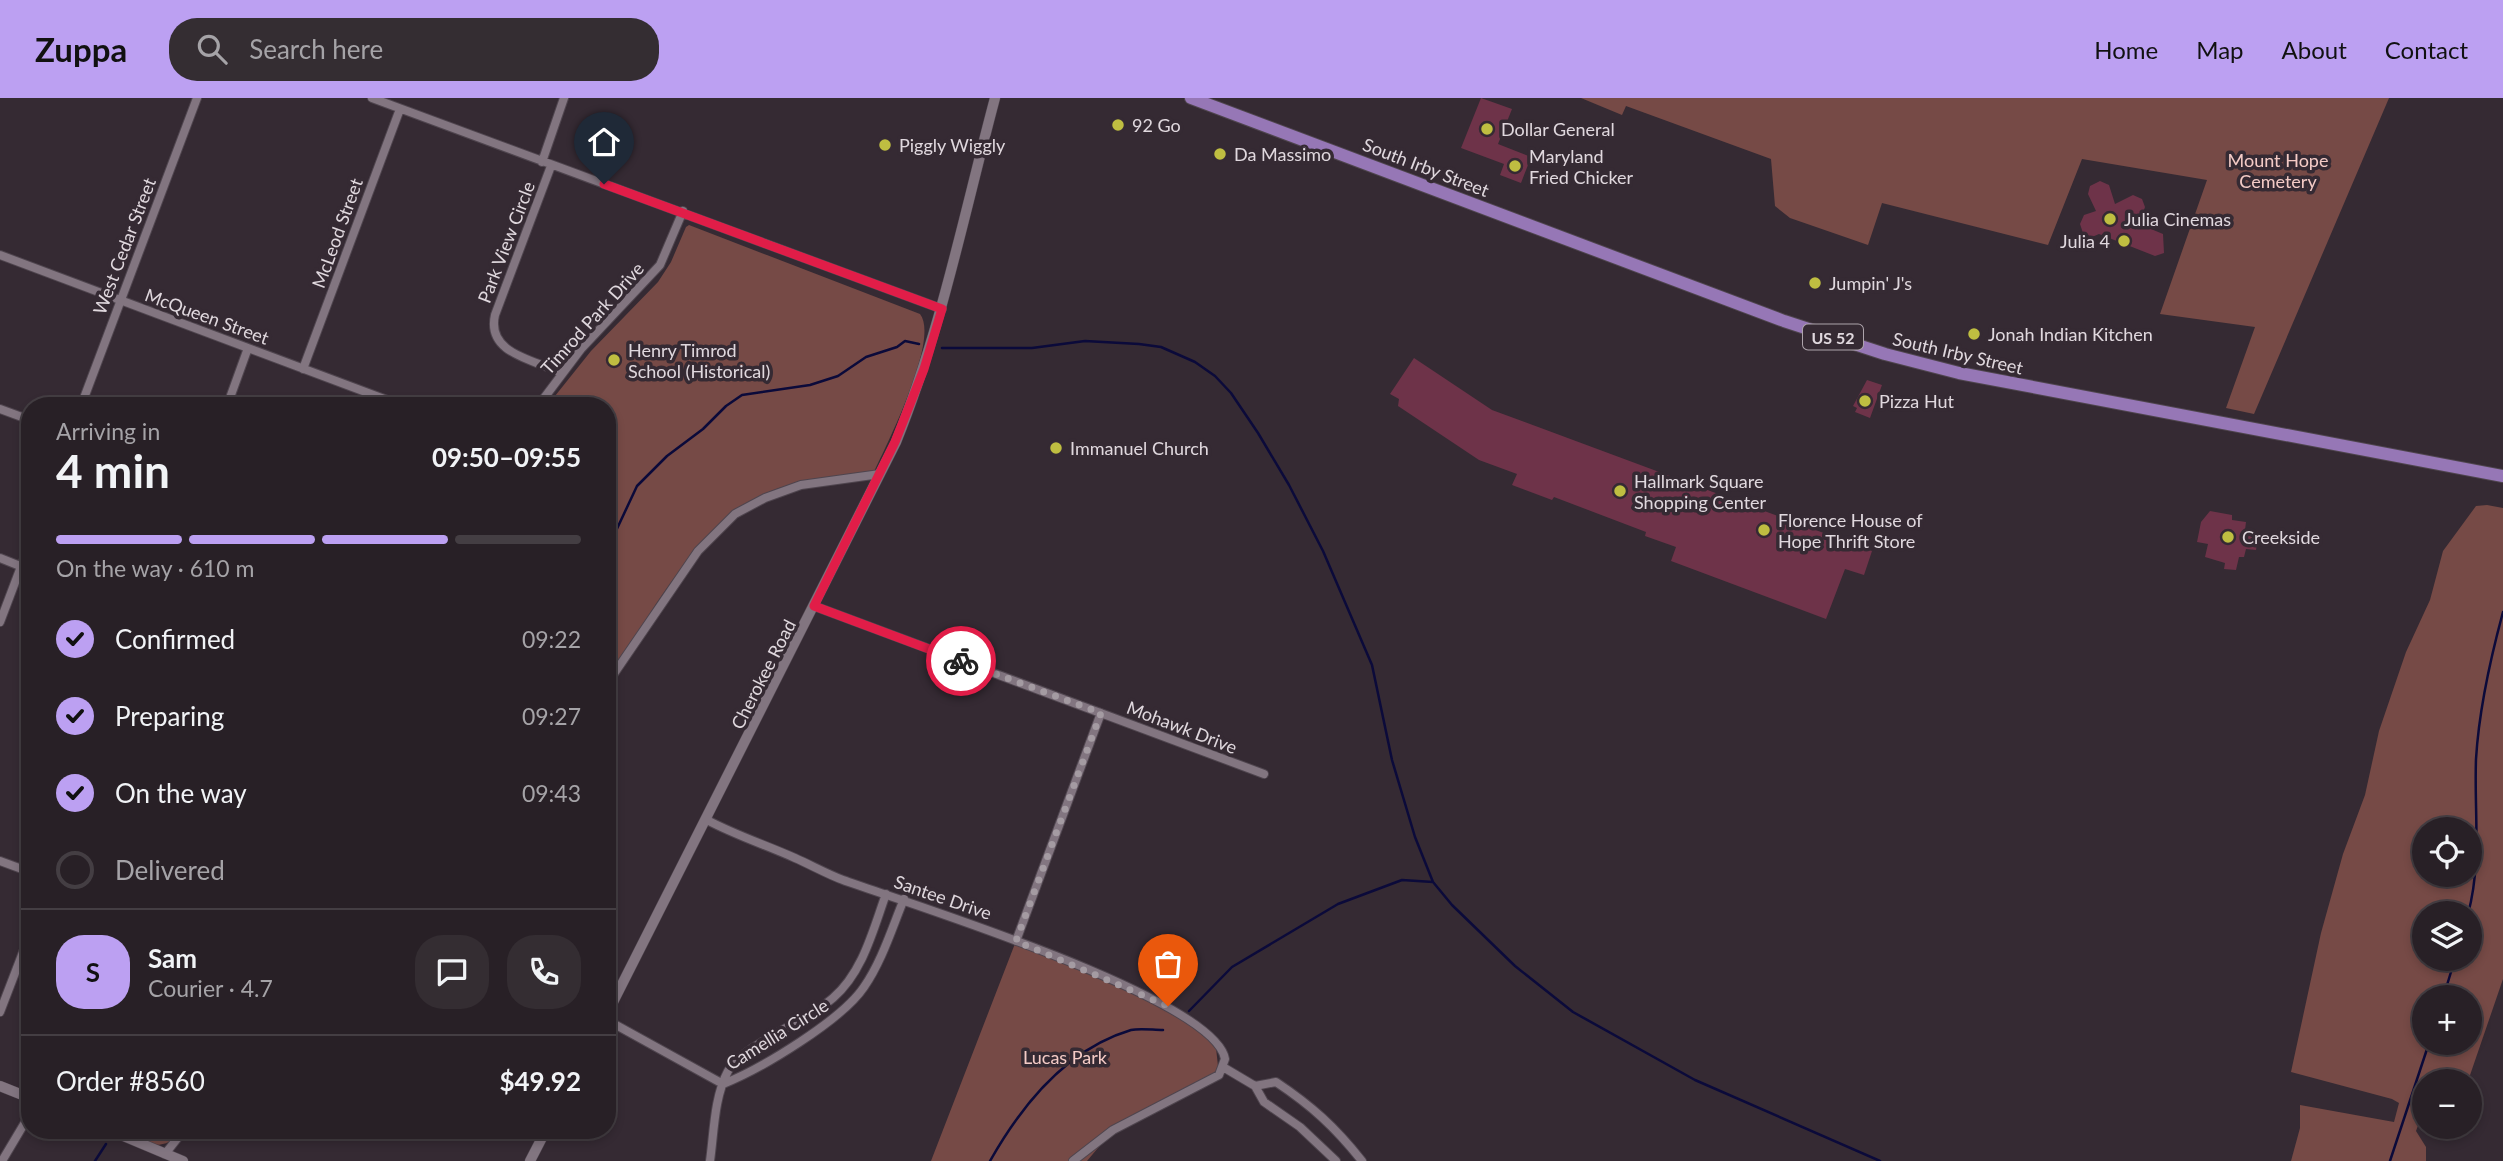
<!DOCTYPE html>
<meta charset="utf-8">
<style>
:root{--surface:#282026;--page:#342d32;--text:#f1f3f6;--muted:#a5a3a7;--line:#443e43;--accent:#bca0f2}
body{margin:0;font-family:Lato,sans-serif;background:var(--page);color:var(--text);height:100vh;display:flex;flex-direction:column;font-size:26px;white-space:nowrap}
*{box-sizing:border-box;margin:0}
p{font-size:23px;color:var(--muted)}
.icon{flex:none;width:38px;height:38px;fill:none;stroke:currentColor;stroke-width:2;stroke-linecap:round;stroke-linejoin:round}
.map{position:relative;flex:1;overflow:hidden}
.side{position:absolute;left:21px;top:299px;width:595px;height:742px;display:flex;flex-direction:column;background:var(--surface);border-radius:28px;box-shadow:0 4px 10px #0003,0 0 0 2px var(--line)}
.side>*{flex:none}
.controls{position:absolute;left:2412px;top:719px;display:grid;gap:14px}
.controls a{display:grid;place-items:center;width:70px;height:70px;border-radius:50%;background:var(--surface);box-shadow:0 4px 10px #0003,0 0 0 2px var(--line);font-size:35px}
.pin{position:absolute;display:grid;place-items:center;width:60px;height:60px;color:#fff;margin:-72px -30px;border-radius:50% 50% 50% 0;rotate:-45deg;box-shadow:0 0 7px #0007}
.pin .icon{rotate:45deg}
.courier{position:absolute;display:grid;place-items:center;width:70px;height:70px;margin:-35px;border:5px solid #e11d48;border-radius:50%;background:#fff;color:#222;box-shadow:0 2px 9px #0007}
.head em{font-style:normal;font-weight:700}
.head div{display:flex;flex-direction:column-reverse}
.head{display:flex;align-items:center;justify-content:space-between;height:119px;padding:0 35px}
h1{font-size:46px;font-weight:700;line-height:52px}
.bar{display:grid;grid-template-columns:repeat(4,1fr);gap:10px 7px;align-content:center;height:84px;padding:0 35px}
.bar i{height:9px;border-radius:5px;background:var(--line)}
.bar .selected{background:var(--accent)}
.bar p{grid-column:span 4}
.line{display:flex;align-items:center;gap:18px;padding:0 35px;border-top:2px solid var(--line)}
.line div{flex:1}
.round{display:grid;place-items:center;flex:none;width:74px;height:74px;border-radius:28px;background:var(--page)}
ol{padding:0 35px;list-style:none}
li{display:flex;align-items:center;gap:21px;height:77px}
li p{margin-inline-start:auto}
li .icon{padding:7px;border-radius:50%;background:var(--accent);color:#111;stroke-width:4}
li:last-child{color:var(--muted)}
li i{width:38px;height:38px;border:4px solid var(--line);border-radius:50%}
header{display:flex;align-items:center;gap:42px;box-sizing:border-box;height:98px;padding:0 35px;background:var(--accent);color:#111}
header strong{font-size:33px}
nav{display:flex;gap:38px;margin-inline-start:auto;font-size:24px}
.search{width:490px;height:63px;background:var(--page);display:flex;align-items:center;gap:18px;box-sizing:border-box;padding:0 24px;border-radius:28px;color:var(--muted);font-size:26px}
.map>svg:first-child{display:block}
.green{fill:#764a46;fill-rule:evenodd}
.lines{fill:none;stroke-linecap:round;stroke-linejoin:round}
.stream{stroke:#0b0a3a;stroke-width:2.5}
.building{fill:#6e3349}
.minor-casing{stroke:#4f454e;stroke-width:10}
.tertiary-casing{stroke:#4f454e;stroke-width:11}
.primary-casing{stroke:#4f454e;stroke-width:14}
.minor{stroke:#827580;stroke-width:8}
.tertiary{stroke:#827580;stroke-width:10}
.primary{stroke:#9677b6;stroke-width:12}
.done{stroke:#a49ba2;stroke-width:7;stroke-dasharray:0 12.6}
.route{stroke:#e11d48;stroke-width:9}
.poi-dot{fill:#bfbe41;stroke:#352a33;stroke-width:2.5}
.labels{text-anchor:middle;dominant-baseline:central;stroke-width:7;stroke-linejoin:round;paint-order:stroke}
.shield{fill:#352a33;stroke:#ada4ab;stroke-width:2}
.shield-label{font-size:16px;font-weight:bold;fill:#e0d8de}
.poi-label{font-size:18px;fill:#e0d8de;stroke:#352a33;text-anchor:start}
.park-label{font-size:18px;fill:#f4cbc6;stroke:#352a33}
.street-label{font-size:18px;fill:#e0d8de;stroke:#352a33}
</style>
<header>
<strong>Zuppa</strong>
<div class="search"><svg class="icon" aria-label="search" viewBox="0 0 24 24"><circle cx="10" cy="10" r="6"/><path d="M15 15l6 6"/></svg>Search here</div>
<nav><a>Home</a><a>Map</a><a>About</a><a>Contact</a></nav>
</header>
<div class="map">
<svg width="2503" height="1063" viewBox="0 0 2503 1063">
<rect width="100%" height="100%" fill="#352a33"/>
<path class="green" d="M1581 0H2389L2254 316 2226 310 2255 229 2160 216 2207 82 2082 61 2048 147 1882 105 1868 147 1790 120 1775 108 1771 61 1626 8 1622 17Z
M689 127 920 216C940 241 887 346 874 374 843 378 809 380 779 390 701 417 651 517 607 582V308H547L591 253 658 184 671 164 686 129Z
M2487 407 2503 410V881L2468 983 2424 984V1011L2416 1033 2426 1049V1063H2291L2300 1030V1007L2394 1024 2399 1005 2392 1001 2291 974 2321 835 2343 756 2365 697 2379 633 2406 554 2430 502 2443 453 2476 408ZM2424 732H2469V777H2424ZM2424 816H2469V861H2424ZM2424 900H2469V945H2424Z
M1016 843 1144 896 1215 941 1219 977 1113 1032 1087 1063H931Z
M112 1033H182C161 1059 138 1042 112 1033Z"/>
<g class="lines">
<path class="stream" d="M942 250H1032L1085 243 1139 246 1161 249 1195 264 1215 278 1231 295 1258 335 1289 387 1323 453 1372 567 1392 662 1415 739 1433 784 1452 807 1515 868 1573 914 1695 982 1880 1063
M607 452 637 388 667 358 703 331 726 308 742 297 810 287 838 278 866 259 897 249 905 243 919 246
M2468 816C2482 764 2474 714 2476 661 2479 611 2490 562 2503 514
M2443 900 2455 861
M1189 913 1232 869 1338 806 1402 782 1433 784
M95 1063 106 1046
M990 1063C1021 1008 1067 951 1131 932 1140 930 1153 932 1163 932
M2390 1063 2429 945"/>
</g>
<path class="building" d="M1481 0 1512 11 1498 46 1531 59 1521 85 1500 77 1504 66 1461 50Z
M2100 83 2109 87 2115 106 2133 97 2142 101 2145 109 2139 126 2163 136 2164 155 2155 158 2099 136 2092 139 2083 135 2080 126 2084 117 2096 113 2088 96 2090 88Z
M1414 260 1492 312 1872 453 1864 477 1845 471 1826 521 1671 463 1676 449 1645 438 1646 434 1554 399 1552 402 1512 387 1517 376 1479 362 1398 308 1399 301 1390 296Z
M1867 282 1882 287 1870 320 1855 314 1857 310 1853 308Z
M2210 413 2232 417V422L2246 424 2245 432 2259 434 2256 452 2246 451 2244 459H2239L2236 472 2224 471 2225 465 2205 459 2208 446 2197 444 2201 424Z"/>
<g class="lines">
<g class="minor-casing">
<path id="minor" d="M372 0 942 211
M542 64 564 0
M551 68 495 217C486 256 535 262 562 275
M0 157 403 308
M303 271 400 11
M81 308 197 0
M227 308 248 250
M538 308 581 251 660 167 683 113
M0 311 30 322
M0 460 30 472
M814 508 1264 676
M0 524 30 445
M607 586 698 453 735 416 765 400 801 387 880 376
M707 722C735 737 766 747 795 760 811 767 827 776 843 782 907 805 1215 900 1225 961L1219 977 1113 1032 1073 1063
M0 763 30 774
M1016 843 1101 615
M0 914 30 836
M607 922 723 986
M1223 969 1255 988 1264 1004 1300 1029 1336 1063
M723 986C761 971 842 922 864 889 882 863 892 830 904 801
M1255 988 1276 984C1312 1008 1335 1029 1362 1063
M165 1056 184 1032
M2 1063 30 1016
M710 1063C714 1035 714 999 728 973 742 948 808 922 833 900 863 874 873 832 886 796"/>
</g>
<g class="tertiary-casing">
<path id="tertiary" d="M607 916 896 344C941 233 964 116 995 0
M0 988 30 1000
M109 1032 183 1063
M530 1063 546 1032"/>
</g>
<g class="primary-casing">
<path id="primary" d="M1191 0 1784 223 1885 256 1959 275 2503 378"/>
</g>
<use href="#minor" class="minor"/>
<use href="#tertiary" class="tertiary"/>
<use href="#primary" class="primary"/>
</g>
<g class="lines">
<path class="done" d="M961 563 1101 615 1016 843 1168 908"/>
<path class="route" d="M604 86 942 211 924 271 895 344 814 508 961 563"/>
</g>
<g class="poi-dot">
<circle cx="1118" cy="27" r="7"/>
<circle cx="1487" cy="31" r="7"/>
<circle cx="885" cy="47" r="7"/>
<circle cx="1220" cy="56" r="7"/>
<circle cx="1515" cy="68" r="7"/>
<circle cx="2110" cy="121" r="7"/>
<circle cx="2124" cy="143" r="7"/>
<circle cx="1815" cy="185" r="7"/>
<circle cx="1974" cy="236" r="7"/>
<circle cx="614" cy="262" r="7"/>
<circle cx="1865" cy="303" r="7"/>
<circle cx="1056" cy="350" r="7"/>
<circle cx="1620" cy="393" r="7"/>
<circle cx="1764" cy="432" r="7"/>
<circle cx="2228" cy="439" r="7"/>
</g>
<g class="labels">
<rect class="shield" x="1803" y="226.5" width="60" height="25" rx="5"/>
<g class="shield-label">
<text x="1833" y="239">US 52</text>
</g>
<g class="poi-label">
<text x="1132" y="27">92 Go</text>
<text x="1501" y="31">Dollar General</text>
<text x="899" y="47">Piggly Wiggly</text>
<text x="1234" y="56">Da Massimo</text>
<text x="1529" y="58">Maryland<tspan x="1529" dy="21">Fried Chicker</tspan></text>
<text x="2124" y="121">Julia Cinemas</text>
<text x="2110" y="143" text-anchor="end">Julia 4</text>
<text x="1829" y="185">Jumpin' J's</text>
<text x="1988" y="236">Jonah Indian Kitchen</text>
<text x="628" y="252">Henry Timrod<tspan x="628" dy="21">School (Historical)</tspan></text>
<text x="1879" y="303">Pizza Hut</text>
<text x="1070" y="350">Immanuel Church</text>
<text x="1634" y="383">Hallmark Square<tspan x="1634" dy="21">Shopping Center</tspan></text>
<text x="1778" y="422">Florence House of<tspan x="1778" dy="21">Hope Thrift Store</tspan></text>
<text x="2242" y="439">Creekside</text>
</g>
<g class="park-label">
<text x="2278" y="62">Mount Hope<tspan x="2278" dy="21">Cemetery</tspan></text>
<text x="1065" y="959">Lucas Park</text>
</g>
<g class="street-label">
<text transform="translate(1426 69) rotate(21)">South Irby Street</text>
<text transform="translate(337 135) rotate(-70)">McLeod Street</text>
<text transform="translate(506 144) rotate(-69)">Park View Circle</text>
<text transform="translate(124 148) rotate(-69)">West Cedar Street</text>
<text transform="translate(207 218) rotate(20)">McQueen Street</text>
<text transform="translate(592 220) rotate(-48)">Timrod Park Drive</text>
<text transform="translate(1958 255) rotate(13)">South Irby Street</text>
<text transform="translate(763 576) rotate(-63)">Cherokee Road</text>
<text transform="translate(1182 629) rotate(21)">Mohawk Drive</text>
<text transform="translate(943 799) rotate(19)">Santee Drive</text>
<text transform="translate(777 936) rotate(-32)">Camellia Circle</text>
</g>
</g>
</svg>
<div class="controls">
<a><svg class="icon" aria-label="locate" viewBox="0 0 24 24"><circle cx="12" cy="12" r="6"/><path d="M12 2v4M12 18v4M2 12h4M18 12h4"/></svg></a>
<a><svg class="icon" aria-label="layers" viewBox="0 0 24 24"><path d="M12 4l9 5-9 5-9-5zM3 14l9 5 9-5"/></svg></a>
<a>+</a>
<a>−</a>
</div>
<div class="pin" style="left:1168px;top:908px;background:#ea580c"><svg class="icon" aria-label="bag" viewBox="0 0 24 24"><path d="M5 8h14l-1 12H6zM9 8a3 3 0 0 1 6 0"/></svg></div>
<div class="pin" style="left:604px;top:86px;background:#1f2937"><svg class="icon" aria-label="home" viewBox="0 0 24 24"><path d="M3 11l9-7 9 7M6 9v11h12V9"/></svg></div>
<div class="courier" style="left:961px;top:563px"><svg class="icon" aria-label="bike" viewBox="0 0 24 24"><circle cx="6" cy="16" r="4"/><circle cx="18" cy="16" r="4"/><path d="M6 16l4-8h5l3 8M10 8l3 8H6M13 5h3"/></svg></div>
<section class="side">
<div class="head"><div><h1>4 min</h1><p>Arriving in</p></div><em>09:50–09:55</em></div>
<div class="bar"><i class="selected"></i><i class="selected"></i><i class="selected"></i><i></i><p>On the way · 610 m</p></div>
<ol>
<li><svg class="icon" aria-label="check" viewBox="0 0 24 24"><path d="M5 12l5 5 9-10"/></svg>Confirmed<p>09:22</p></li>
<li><svg class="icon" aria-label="check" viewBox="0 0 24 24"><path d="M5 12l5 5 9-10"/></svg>Preparing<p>09:27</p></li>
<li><svg class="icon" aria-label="check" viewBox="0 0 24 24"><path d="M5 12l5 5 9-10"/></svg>On the way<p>09:43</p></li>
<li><i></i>Delivered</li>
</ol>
<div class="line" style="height:126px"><b class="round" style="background:var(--accent);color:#111">S</b><div><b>Sam</b><p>Courier · 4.7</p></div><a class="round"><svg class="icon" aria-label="chat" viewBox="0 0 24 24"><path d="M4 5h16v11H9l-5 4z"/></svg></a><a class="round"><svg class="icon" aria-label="phone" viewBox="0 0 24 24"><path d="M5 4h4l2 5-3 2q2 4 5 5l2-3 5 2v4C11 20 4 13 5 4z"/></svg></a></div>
<div class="line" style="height:91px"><div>Order #8560</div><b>$49.92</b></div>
</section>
</div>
